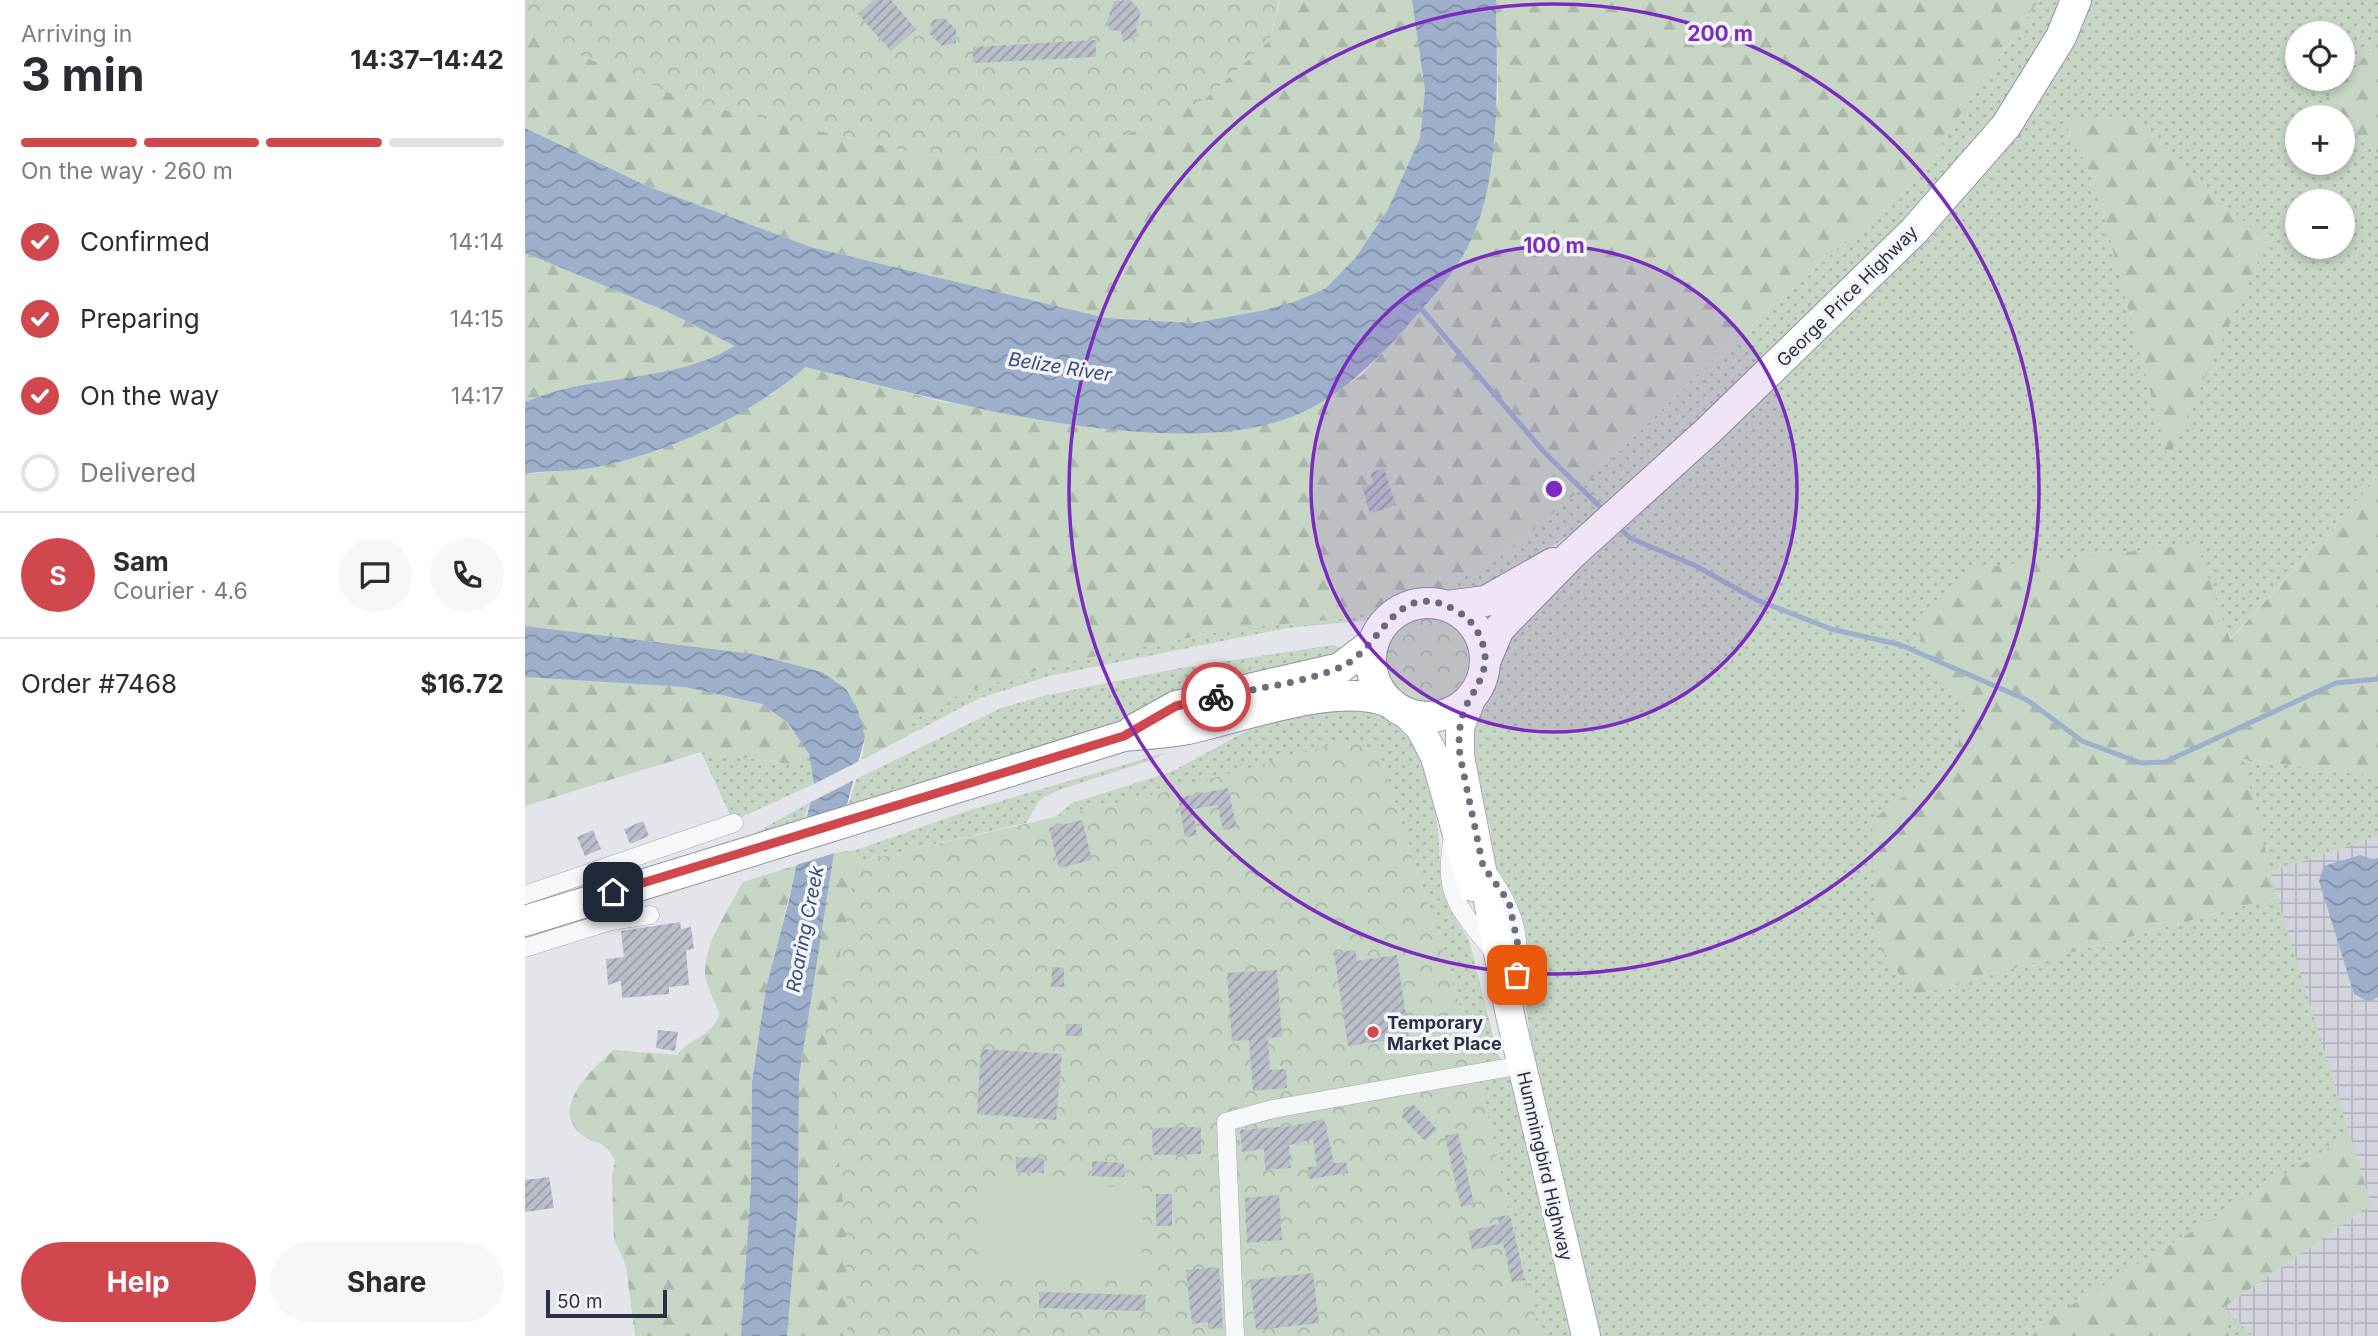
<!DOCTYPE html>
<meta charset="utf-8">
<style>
:root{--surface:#fff;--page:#f7f7f7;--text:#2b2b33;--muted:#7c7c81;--line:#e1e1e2;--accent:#d0484e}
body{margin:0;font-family:Inter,sans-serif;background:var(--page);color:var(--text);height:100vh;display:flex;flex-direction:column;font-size:26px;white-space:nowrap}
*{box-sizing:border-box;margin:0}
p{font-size:23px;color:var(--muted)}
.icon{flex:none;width:38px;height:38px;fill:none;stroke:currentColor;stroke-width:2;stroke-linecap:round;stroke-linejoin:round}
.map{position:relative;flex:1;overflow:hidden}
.side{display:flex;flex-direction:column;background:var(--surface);width:525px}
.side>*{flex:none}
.fabs{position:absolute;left:1760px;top:21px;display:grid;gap:14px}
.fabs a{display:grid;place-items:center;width:70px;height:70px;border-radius:50%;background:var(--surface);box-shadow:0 4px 10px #0003;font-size:35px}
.scale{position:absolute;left:21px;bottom:18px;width:121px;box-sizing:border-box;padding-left:7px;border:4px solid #2a3144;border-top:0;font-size:19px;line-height:24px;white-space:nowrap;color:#2a3144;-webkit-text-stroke:5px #f3f5f8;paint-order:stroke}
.pin{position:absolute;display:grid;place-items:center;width:60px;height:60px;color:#fff;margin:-30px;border-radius:14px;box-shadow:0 4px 10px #0006}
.courier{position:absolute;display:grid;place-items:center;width:70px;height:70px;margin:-35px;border:5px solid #d0484e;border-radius:50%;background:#fff;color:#222;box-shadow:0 2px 9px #0007}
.head em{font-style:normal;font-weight:700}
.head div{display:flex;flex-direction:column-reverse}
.head{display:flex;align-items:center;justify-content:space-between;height:119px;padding:0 21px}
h1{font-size:46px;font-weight:700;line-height:52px}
.bar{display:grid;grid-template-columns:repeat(4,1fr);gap:10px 7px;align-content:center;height:84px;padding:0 21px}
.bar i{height:9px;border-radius:5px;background:var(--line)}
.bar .active{background:var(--accent)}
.bar p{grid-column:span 4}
.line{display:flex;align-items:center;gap:18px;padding:0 21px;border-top:2px solid var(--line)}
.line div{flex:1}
.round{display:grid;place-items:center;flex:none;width:74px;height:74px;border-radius:37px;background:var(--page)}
ol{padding:0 21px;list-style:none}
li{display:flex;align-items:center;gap:21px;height:77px}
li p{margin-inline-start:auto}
li .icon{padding:7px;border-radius:50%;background:var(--accent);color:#fff;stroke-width:4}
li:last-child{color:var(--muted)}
li i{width:38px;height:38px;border:4px solid var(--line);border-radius:50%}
.primary-button{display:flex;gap:14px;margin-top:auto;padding:14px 21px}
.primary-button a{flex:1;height:80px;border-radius:42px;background:var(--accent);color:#fff;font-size:28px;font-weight:700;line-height:80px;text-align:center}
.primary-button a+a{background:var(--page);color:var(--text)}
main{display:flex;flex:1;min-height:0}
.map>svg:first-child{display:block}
.industrial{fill:url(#industrial-grid)}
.grass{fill:url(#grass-dots);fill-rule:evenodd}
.forest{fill:url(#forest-firs)}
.park{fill:url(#park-crowns)}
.garden{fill:#c6d5c4}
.water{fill:url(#water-waves)}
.pier{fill:#e3e5eb}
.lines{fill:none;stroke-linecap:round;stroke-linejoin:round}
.stream{stroke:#9eafcb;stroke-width:5}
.building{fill:url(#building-hatch)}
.minor-casing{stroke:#a8abb6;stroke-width:19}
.primary-casing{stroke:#a2a8b7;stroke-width:30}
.trunk-casing{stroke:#8a91a2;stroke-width:32}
.minor{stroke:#f6f7f9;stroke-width:18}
.primary{stroke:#fff;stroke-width:28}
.trunk{stroke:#fff;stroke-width:30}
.done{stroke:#6b707e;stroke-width:7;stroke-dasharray:0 12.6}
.route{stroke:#d0484e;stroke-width:9}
.ring{fill:none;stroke:#7b2cbf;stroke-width:3.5}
.poi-dot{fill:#d0484e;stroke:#f3f5f8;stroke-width:2.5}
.labels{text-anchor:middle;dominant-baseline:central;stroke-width:7;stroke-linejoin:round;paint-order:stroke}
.street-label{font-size:18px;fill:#2a3144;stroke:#f3f5f8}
.poi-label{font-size:18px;font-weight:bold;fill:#2a3144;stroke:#f3f5f8;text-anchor:start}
.water-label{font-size:19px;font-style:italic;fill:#344b78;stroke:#f3f5f8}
.centre{fill:#7b2cbf;stroke:#f3f5f8;stroke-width:3.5}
.ring-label{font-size:21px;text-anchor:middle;font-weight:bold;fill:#7b2cbf;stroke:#f3f5f8;stroke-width:7;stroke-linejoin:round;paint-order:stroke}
</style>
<main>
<section class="side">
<div class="head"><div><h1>3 min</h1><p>Arriving in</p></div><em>14:37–14:42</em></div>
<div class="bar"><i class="active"></i><i class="active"></i><i class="active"></i><i></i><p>On the way · 260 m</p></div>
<ol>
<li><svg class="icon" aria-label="check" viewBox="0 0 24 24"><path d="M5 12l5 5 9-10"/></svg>Confirmed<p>14:14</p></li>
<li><svg class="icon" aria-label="check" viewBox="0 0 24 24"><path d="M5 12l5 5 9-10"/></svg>Preparing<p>14:15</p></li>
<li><svg class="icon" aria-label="check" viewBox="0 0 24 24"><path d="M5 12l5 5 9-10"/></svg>On the way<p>14:17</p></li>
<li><i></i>Delivered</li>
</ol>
<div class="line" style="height:126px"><b class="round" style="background:var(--accent);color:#fff">S</b><div><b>Sam</b><p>Courier · 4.6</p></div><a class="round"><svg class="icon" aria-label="chat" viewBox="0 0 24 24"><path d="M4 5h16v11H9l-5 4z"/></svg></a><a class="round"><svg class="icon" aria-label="phone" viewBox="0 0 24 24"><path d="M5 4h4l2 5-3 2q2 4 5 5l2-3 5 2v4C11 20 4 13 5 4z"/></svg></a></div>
<div class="line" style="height:91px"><div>Order #7468</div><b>$16.72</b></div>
<div class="primary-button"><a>Help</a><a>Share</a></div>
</section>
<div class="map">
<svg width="1853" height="1336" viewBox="0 0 1853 1336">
<defs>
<pattern id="industrial-grid" width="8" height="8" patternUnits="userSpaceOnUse" patternTransform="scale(1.75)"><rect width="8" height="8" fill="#d1d4dd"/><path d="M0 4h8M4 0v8" fill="none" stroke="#b4b6bf"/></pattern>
<pattern id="grass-dots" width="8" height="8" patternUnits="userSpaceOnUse" patternTransform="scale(1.75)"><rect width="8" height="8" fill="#c6d5c4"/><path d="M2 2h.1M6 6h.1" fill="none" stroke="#aab7aa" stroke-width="1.8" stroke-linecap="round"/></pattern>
<pattern id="forest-firs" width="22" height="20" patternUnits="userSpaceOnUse" patternTransform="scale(1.75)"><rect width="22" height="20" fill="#c6d5c4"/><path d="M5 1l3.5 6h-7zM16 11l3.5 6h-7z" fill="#aab7aa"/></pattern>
<pattern id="park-crowns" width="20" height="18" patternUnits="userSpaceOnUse" patternTransform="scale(1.75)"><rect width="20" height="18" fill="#c6d5c4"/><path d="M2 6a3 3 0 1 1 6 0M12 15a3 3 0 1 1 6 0" fill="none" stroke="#aab7aa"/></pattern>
<pattern id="water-waves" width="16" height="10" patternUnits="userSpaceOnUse" patternTransform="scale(1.75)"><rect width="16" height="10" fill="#9eafcb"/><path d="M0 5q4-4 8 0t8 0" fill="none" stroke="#818fa6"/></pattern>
<pattern id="building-hatch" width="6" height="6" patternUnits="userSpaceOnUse" patternTransform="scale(1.75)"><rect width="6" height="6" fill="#babec9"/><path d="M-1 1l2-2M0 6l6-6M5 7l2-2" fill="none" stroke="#979ba5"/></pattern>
</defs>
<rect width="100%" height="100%" fill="#e3e5eb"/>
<path class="industrial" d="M1853 836V1336H1728L1698 1307 1846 1205 1744 872Z"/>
<path class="grass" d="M1514 0H1542L1482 104 1408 196 1085 508 962 589 926 596 910 593 985 551 1056 489 1194 354 1405 166 1430 122Z
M1565 0H1853V43L1796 104 1811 117H1773V163H1818V124L1853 155V477L1704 640 1403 670 1443 703 1429 759 1347 820 1390 995 1752 897 1825 1135 1504 1331 1505 1336H1074L1006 1039 1001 1007 1000 956 973 877 964 823 959 814 944 742 967 664 987 630 1369 270ZM1773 33H1818V79H1773ZM1538 119H1609L1570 183ZM1773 201H1818V247H1773Z
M850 616 848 620 762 628 524 676 455 698 384 735 387 721 437 693 542 662 713 628Z
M808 645 822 650 580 731 322 811 331 779 476 708 523 695 655 668Z
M830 706 865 716 878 726 903 766 913 830 915 866 924 908 944 940 972 1051 987 1085 1048 1336H1015L941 1025 854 752 639 792 530 817 547 803 646 772 731 726Z
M176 752 265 764 284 754 289 784 208 821Z
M639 753 630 759 531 791 515 800 501 823 329 863 331 850 442 811Z
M1718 759 1853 776V836L1744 872Z
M284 803 278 823 207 846Z
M1698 1307 1728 1336H1704Z"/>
<path class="forest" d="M755 0H887L900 90 895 138 863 209 831 257 801 288 772 301 740 310 669 323 581 318 286 247 122 186 0 128V32L169 103 397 154 541 161 679 100 745 40Z
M971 0H1514L1430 122 1405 166 1194 354 1056 489 985 551 910 593 896 591 868 599 850 616 713 628 542 662 437 693 387 721 384 735 337 760 340 737 297 672 229 654 0 626V474L58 469 101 459 246 395 280 367 419 402 574 428 647 433 696 431 777 412 837 375 896 310 973 101Z
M1853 43V155L1818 124V117H1811L1796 104Z
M1538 119H1608L1742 242 1643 459 1570 183Z
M0 253 141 311 211 346C187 359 161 369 134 374 90 384 42 384 0 402Z
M1853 477V776L1718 759 1752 897 1390 995 1350 941 1347 820 1429 759 1443 703 1403 670 1391 619 1444 569 1672 544 1705 640Z
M0 677 160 687 237 704 263 723 284 754 266 764 176 752 0 806Z
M331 850 325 904 322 1336H262L273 1206 274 1077 309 853Z
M272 865 241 988 227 1082 226 1185 216 1336H110L101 1266 89 1239 87 1177 90 1160C75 1135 74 1148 57 1135 23 1108 69 1067 89 1050L152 1055C168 1035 184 1039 195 1014 190 1002 180 985 180 972 180 942 204 908 218 882Z
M1825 1135 1846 1205 1699 1307 1704 1336H1505L1504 1331Z"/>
<path class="park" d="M0 0H754L745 40 679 100 541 161 397 154 169 103 0 32Z
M858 659a43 43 0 1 1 86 0a43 43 0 1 1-86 0Z
M822 740 854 752 941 1025 1015 1336H322L321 1233 300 1027 325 904 329 863 639 792Z"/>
<path class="garden" d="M458 1182 619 1188 616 1282 455 1276Z"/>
<path class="water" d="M887 0H971C972 71 977 175 946 240 932 272 899 307 876 333 847 364 818 393 778 412 656 469 408 398 280 367 229 415 128 459 59 469 39 472 20 470 0 474V402C67 373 146 384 210 346L141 311 0 253V128L122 186 286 247 581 318 669 323 740 310 772 301 801 288 831 257 863 209 895 138 900 90Z
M0 626 229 654 297 672 321 689 333 710 340 737 309 853 274 1077 273 1206 262 1336H216L226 1185 227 1082 241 988 264 900 289 784 284 754 263 723 237 704 160 687 0 677Z
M1835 855 1847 859 1853 858V997L1844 1002 1829 994 1794 881 1799 866Z"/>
<path class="pier" d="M340 758 335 777 280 805 285 786Z
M326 809 313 852 268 866 274 825Z"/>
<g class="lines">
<path class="stream" d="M892 304 1019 452 1075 507
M1097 530 1105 538 1171 566 1232 600 1306 629 1376 645 1502 700 1557 741 1616 763 1640 762 1811 683 1853 679"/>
</g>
<path class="building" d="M349 0H366L391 29 366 51 333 14Z
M605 0 616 12 611 28 614 36 598 41 596 31 585 30 582 22 589 1Z
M419 18 431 29V43L417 46 405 34 408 20Z
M571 40V57L448 63V47Z
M859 468 871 505 845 514 837 487 849 483 845 473Z
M703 788 712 827 698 830 693 805 668 809 672 835 660 837 653 798Z
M557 820 567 860 534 868 524 828Z
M118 821 124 836 105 844 99 829Z
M68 830 76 849 60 856 52 837Z
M155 922 156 929 166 927 169 949 161 950 164 985 144 987V994L97 998 96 981 83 985 81 959 99 957 96 931Z
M830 950 832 961 872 955 884 1037 823 1046 809 953Z
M527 967 539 968V987H526Z
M752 970 757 1037 743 1038 745 1070 761 1069 762 1088 728 1091 724 1040 707 1041 702 973Z
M541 1024H557V1036H541Z
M133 1030 153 1032 150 1051 131 1048Z
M456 1049 537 1054 531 1120 452 1114Z
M888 1104 912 1129 900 1141 876 1116Z
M799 1119 809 1163 821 1162 823 1173 785 1179 783 1167 792 1166 788 1139 764 1145 766 1168 740 1170 739 1149 717 1152 715 1130 767 1126Z
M676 1127V1154L628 1155 627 1128Z
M933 1133 949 1204 936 1207 920 1136Z
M491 1157 519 1158V1173L491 1172Z
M567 1161 599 1163V1177L567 1176Z
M24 1177 29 1208 0 1212V1180Z
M631 1194H647V1226H631Z
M754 1195 757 1240 722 1243 720 1198Z
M985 1215 1000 1280 987 1282 978 1243 947 1250 943 1231 974 1224 973 1217Z
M694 1267 698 1328 683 1329V1322L667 1324 661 1270Z
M788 1273 794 1323 731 1330 725 1280Z
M514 1292 621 1295 620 1311 514 1308Z"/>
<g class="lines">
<g class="minor-casing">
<path id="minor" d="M928 835C918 894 931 905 967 950
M963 873C995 918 997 944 988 997
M0 895 209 823
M0 948 86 921 125 915
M710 1336 701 1122 748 1109 997 1065"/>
</g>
<g class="primary-casing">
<path id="primary" d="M949 693 935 727V756L985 1015 1061 1336
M879 712 895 728 910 757 947 887"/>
</g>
<g class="trunk-casing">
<path id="trunk" d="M846 660a57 57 0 1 1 114 0a57 57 0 1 1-114 0Z
M922 606 961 601 1028 563
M960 662 974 629 1047 554 1183 431 1389 231 1481 126 1536 37 1551 0
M608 730 651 706 815 668 848 643
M0 921 599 736C620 734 642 733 663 729 717 717 816 680 866 703"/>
</g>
<use href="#minor" class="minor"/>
<use href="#primary" class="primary"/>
<use href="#trunk" class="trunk"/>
</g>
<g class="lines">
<path class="done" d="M691 697C730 688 780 683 816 667 858 648 870 575 932 611 948 620 958 637 960 655 961 675 951 687 942 704 934 720 933 738 935 756L958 866 984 902 995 955 992 975"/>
<path class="route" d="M88 892 599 736 651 706 691 697"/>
</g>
<circle cx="1029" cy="489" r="243" fill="#7b2cbf" fill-opacity=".12"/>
<g class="ring">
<circle cx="1029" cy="489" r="243"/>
<circle cx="1029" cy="489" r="485"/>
</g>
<circle class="poi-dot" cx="848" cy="1032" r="7"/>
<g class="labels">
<g class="street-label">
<text transform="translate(1322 296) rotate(-45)">George Price Highway</text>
<text transform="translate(1020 1166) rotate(77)">Hummingbird Highway</text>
</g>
<g class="poi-label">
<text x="862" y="1022">Temporary<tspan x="862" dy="21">Market Place</tspan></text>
</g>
<g class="water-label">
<text transform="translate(535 367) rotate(9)">Belize River</text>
<text transform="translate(280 929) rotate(-79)">Roaring Creek</text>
</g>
</g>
<circle cx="1029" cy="489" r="10" class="centre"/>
<g class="ring-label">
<text x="1195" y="41">200 m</text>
<text x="1029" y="253">100 m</text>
</g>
</svg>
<div class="fabs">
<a><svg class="icon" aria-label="locate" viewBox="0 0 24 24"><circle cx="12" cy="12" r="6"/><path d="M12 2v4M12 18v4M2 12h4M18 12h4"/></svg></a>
<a>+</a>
<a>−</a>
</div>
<div class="scale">50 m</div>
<div class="pin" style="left:992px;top:975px;background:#ea580c"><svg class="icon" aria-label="bag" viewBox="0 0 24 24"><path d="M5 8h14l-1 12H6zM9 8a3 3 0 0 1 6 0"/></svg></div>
<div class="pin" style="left:88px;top:892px;background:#1f2937"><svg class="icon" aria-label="home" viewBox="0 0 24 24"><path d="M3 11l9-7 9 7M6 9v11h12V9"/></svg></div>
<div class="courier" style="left:691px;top:697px"><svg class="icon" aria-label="bike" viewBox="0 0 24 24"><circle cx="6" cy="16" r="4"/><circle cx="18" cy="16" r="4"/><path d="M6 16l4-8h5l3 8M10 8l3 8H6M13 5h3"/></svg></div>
</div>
</main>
